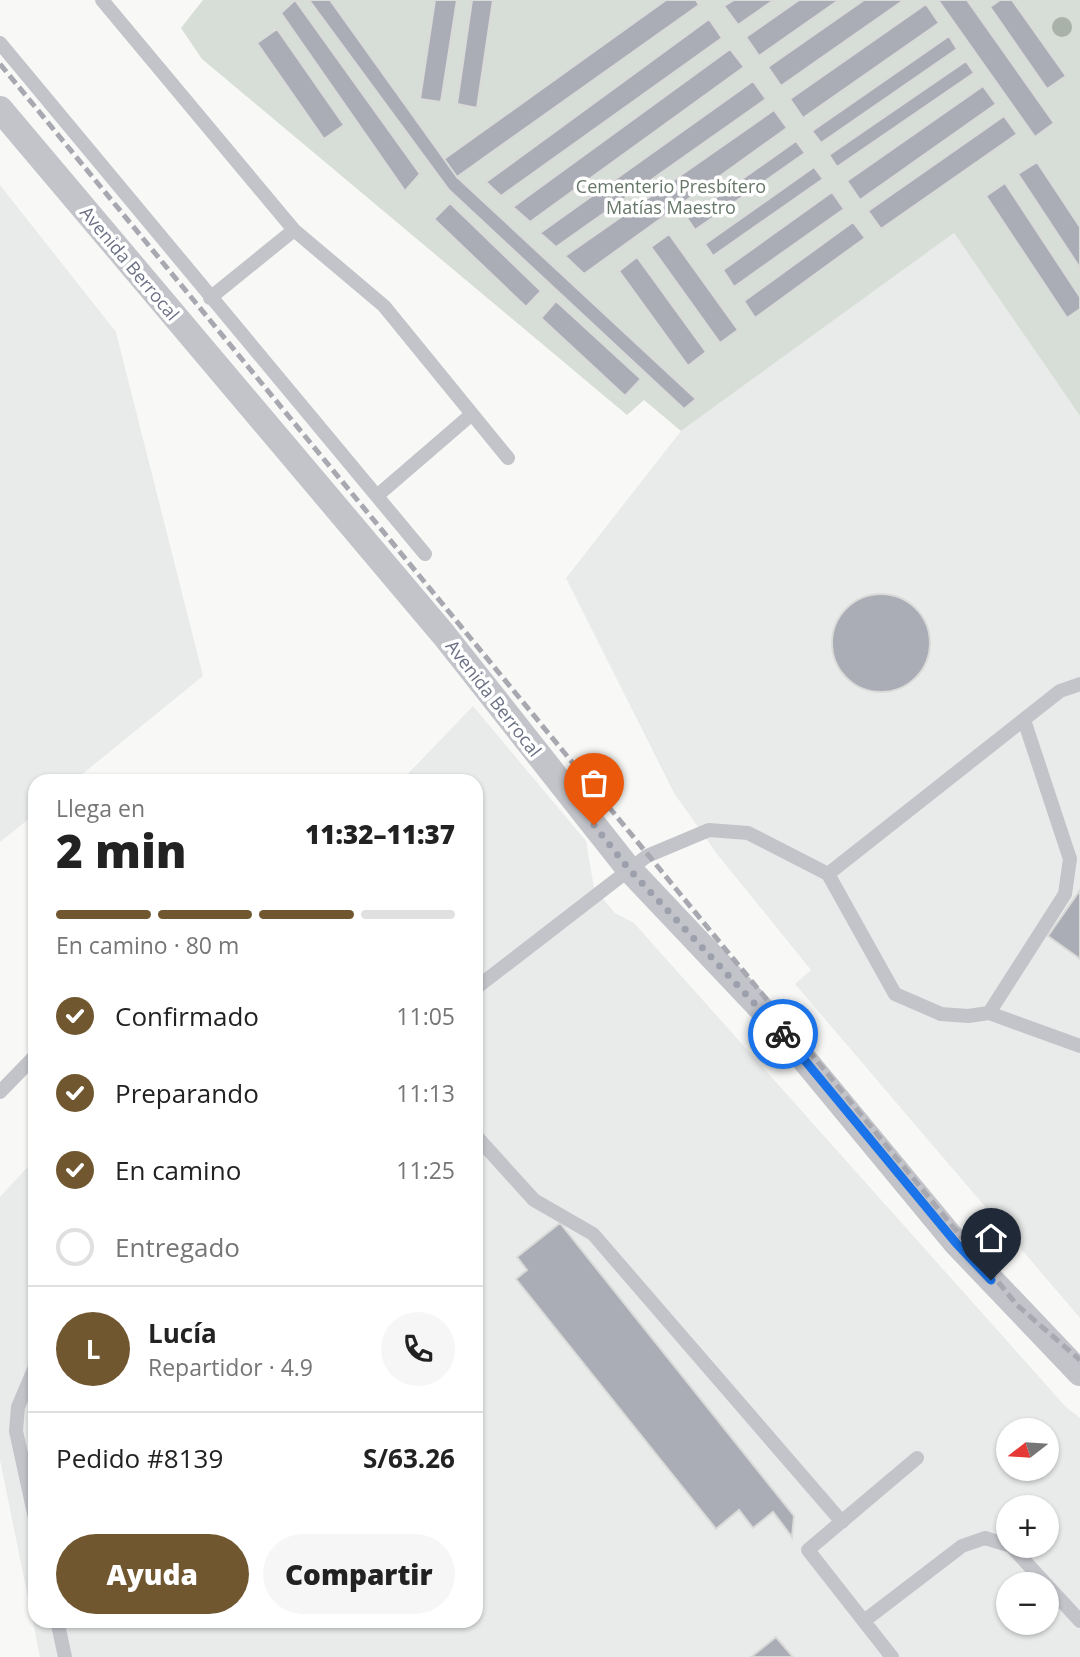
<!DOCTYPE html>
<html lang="es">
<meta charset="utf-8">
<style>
:root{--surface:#fff;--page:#f6f6f6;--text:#222;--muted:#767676;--line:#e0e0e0;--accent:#705730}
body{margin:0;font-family:"Open Sans",sans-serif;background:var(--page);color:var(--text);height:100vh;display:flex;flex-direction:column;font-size:26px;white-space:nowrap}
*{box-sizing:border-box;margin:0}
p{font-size:23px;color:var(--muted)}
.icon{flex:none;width:38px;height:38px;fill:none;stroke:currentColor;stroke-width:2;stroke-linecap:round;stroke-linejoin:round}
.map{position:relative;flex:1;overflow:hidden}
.side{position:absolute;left:28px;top:774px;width:455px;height:854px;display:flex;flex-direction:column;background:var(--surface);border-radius:21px;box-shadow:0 2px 5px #0004}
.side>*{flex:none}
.needle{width:46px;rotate:253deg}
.controls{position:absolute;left:996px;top:1418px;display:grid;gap:14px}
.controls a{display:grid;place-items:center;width:63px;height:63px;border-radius:50%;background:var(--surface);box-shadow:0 2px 5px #0004;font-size:35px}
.pin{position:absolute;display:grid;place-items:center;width:60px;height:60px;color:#fff;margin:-72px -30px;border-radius:50% 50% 50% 0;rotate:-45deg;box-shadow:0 0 7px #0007}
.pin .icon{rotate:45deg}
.courier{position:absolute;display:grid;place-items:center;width:70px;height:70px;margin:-35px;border:5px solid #1a73e8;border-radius:50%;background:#fff;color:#222;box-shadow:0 2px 9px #0007}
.headline em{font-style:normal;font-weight:800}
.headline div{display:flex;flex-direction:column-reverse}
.headline{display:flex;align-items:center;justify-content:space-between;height:119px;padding:0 28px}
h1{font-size:46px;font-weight:800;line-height:52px}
.bar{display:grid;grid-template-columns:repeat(4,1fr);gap:10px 7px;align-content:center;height:84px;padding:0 28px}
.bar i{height:9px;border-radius:5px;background:var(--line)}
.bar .selected{background:var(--accent)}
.bar p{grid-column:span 4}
.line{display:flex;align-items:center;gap:18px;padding:0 28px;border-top:2px solid var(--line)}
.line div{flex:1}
.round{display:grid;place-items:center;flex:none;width:74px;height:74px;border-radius:37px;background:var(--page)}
ol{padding:0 28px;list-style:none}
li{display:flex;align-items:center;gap:21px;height:77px}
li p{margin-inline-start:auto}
li .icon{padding:7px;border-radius:50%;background:var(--accent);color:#fff;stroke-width:4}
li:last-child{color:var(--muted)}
li i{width:38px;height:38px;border:4px solid var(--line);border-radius:50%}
.cta{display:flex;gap:14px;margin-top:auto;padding:14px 28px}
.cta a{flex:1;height:80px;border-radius:42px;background:var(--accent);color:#fff;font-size:28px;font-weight:800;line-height:80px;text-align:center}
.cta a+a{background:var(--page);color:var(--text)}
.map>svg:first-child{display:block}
.built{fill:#e9eaea;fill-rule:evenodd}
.green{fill:#d7ddd7}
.building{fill:#aaadb6;stroke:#dadbd9;stroke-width:2}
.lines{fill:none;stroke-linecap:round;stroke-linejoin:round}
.lane{stroke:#c3c4ca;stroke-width:14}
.street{stroke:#c3c4ca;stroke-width:26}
.rail{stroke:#a7a8b0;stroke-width:5;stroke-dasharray:10 5;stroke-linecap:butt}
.tree{fill:#a8b2a8}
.done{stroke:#9ca0ac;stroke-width:7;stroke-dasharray:0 12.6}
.route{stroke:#1a73e8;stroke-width:9}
.labels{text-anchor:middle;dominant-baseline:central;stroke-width:7;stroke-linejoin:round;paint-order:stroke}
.park-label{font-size:18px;fill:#667768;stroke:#fff}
.street-label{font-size:18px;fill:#6b7084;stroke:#fff}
</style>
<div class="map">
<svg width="1080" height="1657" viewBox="0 0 1080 1657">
<rect width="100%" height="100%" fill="#f8f9f7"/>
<path class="built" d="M0 185 116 332 203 676 75 780H35V814L0 842Z
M954 233 1080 416V1318L795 984 811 970 717 854 674 793 566 578 681 431Z
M473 706 586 841 594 888 615 913 634 923 1066 1407 1080 1418V1657H40L0 1460V1197L35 1159V1620H476V780H402ZM1008 1430H1046V1468H1008ZM1008 1507H1046V1545H1008ZM1008 1584H1046V1622H1008Z"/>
<path class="green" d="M203 0H1080V416L954 233 681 431 644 400 627 415 202 59 181 28Z"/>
<path class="building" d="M295 0 420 174 405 191 281 13Z
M309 0H330L457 177 696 399 684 409 449 190Z
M435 0H457L441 102 420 99Z
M472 0H493L477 108 457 104Z
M666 0H696L699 5 457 177 444 159Z
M734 0H774L738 25 724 6Z
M799 0H839L759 56 746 37Z
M864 0H904L781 86 768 67Z
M938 0H967L1054 123 1035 137Z
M1000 0H1012L1066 76 1047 89 990 7Z
M926 4 939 23 803 118 790 99Z
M709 19 722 38 501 196 486 182Z
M277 29 344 125 324 139 257 43Z
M949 36 957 49 821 143 812 131Z
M730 49 744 67 530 222 513 207Z
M966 61 974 73 837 167 829 155Z
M753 81 766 99 556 247 540 233Z
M983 86 996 104 860 200 847 181Z
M774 110 787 128 584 274 565 256Z
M1004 116 1017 134 881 229 868 211Z
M796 141 805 153 695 230 687 218Z
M1037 162 1080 227V268L1018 174Z
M814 167 823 179 713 256 705 244Z
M1005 183 1080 297V309L1067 318 986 196Z
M832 192 844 209 734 287 723 270Z
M450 203 541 291 526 307 434 219Z
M853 222 865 238 755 318 744 301Z
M669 234 738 330 720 343 651 247Z
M637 257 706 352 688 366 619 271Z
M556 301 641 379 625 396 541 318Z
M832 643a49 49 0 1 1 98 0a49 49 0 1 1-98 0Z
M1080 890V959L1048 936Z
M560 1223 794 1516 792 1537 773 1512 753 1528 739 1510 716 1529 516 1279 527 1270 517 1257Z
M776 1637 793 1657H751Z"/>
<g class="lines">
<path class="lane" d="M102 0 294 230 384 306 508 458
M0 43 425 554
M210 298 294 230
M378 495 472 414
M828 874 1060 691 1080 684
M476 988 647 856 709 830 748 833 828 874 895 994 941 1014 968 1016 989 1013 1080 1046
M989 1013 1065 894 1070 859 1024 720
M0 1092 35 1056
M476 1136 534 1200 593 1234 842 1522
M35 1367 18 1407 16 1431 35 1518
M1010 1545 1080 1621
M57 1620 65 1657
M864 1621 962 1546 985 1538 1008 1545
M892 1657 808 1550 917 1458"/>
<path class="street" d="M0 109 444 635 628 868 770 1018 956 1243 1080 1373"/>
<path class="rail" d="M0 64 1017 1305 1080 1360"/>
</g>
<circle class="tree" cx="1062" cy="27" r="10"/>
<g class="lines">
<path class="done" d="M594 825 628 868 783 1034"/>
<path class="route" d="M783 1034 956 1243 991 1280"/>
</g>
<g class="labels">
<g class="park-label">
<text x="671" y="186">Cementerio Presbítero<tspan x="671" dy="21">Matías Maestro</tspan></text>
</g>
<g class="street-label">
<text transform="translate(130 263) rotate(50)">Avenida Berrocal</text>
<text transform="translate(494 698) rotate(52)">Avenida Berrocal</text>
</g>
</g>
</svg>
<div class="controls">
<a><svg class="needle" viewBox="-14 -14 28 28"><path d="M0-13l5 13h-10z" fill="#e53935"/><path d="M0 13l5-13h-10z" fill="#767676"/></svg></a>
<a>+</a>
<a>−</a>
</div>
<div class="pin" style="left:594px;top:825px;background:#ea580c"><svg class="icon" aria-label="bag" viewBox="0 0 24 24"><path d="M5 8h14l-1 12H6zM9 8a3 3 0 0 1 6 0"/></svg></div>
<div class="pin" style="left:991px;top:1280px;background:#1f2937"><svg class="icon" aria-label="home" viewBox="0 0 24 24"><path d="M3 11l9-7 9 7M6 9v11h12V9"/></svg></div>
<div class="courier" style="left:783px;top:1034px"><svg class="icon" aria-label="bike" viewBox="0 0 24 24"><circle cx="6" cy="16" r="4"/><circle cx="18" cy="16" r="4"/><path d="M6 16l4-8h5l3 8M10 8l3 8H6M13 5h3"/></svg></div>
<section class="side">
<div class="headline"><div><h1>2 min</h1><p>Llega en</p></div><em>11:32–11:37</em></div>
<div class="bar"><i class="selected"></i><i class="selected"></i><i class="selected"></i><i></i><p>En camino · 80 m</p></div>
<ol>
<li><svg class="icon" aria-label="check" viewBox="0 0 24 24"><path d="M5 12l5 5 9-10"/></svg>Confirmado<p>11:05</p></li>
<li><svg class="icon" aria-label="check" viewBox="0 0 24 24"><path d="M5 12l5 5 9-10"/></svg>Preparando<p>11:13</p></li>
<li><svg class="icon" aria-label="check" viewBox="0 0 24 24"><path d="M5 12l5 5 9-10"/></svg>En camino<p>11:25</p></li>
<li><i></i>Entregado</li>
</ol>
<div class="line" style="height:126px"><b class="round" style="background:var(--accent);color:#fff">L</b><div><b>Lucía</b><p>Repartidor · 4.9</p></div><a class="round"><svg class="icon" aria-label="phone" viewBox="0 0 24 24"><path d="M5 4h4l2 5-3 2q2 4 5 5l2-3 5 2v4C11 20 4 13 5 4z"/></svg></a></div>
<div class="line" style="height:91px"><div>Pedido #8139</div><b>S/63.26</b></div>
<div class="cta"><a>Ayuda</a><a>Compartir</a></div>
</section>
</div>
